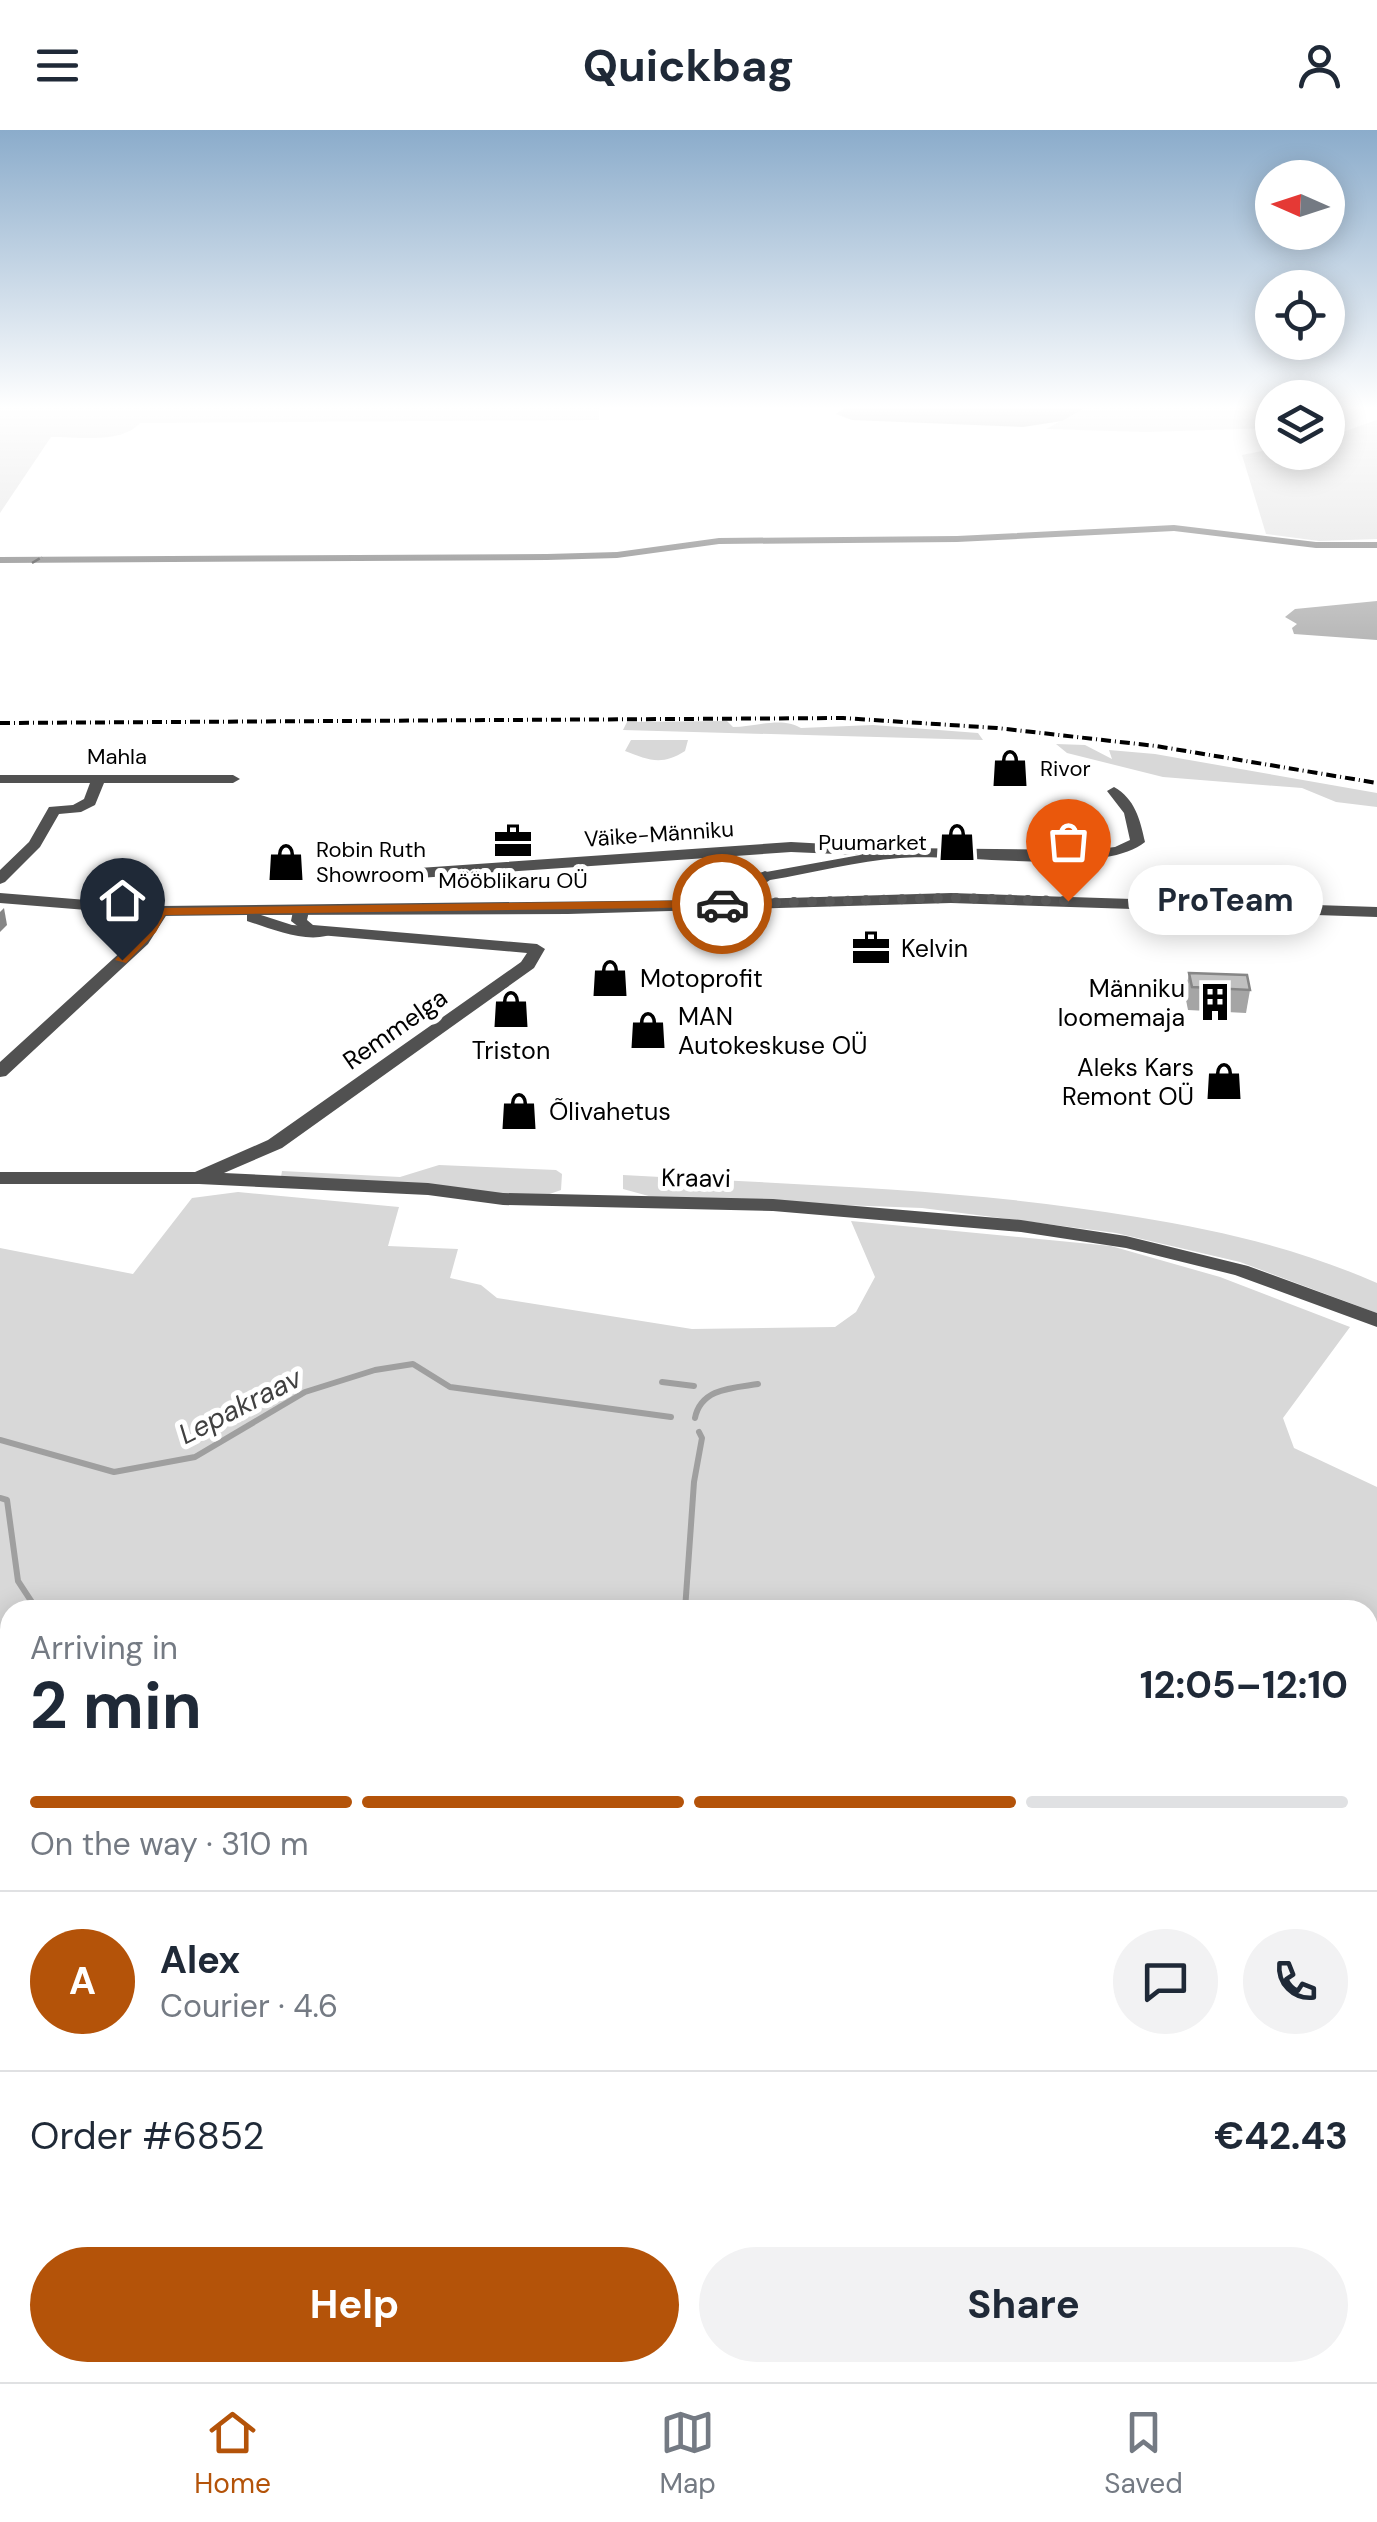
<!DOCTYPE html>
<meta charset="utf-8">
<style>
:root{--surface:#fff;--page:#f2f2f3;--text:#1f2937;--muted:#747a83;--line:#e0e1e3;--accent:#b45309}
body{margin:0;font-family:"DM Sans",sans-serif;background:var(--page);color:var(--text);height:100vh;display:flex;flex-direction:column;font-size:38px;white-space:nowrap}
*{box-sizing:border-box;margin:0}
p{font-size:32px;color:var(--muted)}
.icon{flex:none;width:55px;height:55px;fill:none;stroke:currentColor;stroke-width:2;stroke-linecap:round;stroke-linejoin:round}
.map{position:relative;flex:1;overflow:hidden}
.details{position:absolute;left:0px;top:1470px;width:1378px;height:782px;display:flex;flex-direction:column;background:var(--surface);border-radius:30px 30px 0 0;box-shadow:0 5px 25px #0003}
.details>*{flex:none}
.needle{width:65px;rotate:273deg}
.buttons{position:absolute;left:1255px;top:30px;display:grid;gap:20px}
.buttons a{display:grid;place-items:center;width:90px;height:90px;border-radius:50%;background:var(--surface);box-shadow:0 5px 25px #0003;font-size:50px}
.pin{position:absolute;display:grid;place-items:center;width:85px;height:85px;color:#fff;margin:-102px -42px;border-radius:50% 50% 50% 0;rotate:-45deg;box-shadow:0 0 10px #0007}
.pin .icon{rotate:45deg}
.courier{position:absolute;display:grid;place-items:center;width:100px;height:100px;margin:-50px;border:8px solid #b45309;border-radius:50%;background:#fff;color:#222;box-shadow:0 2px 12px #0007}
.bubble{position:absolute;height:70px;border-radius:35px;background:var(--surface);box-shadow:0 5px 25px #0003;font-size:32px;font-weight:700;line-height:70px;text-align:center}
.head em{font-style:normal;font-weight:700}
.head div{display:flex;flex-direction:column-reverse}
.head{display:flex;align-items:center;justify-content:space-between;height:170px;padding:0 30px}
h1{font-size:65px;font-weight:700;line-height:75px}
.bar{display:grid;grid-template-columns:repeat(4,1fr);gap:15px 10px;align-content:center;height:120px;padding:0 30px}
.bar i{height:12px;border-radius:8px;background:var(--line)}
.bar .selected{background:var(--accent)}
.bar p{grid-column:span 4}
.line{display:flex;align-items:center;gap:25px;padding:0 30px;border-top:2px solid var(--line)}
.line div{flex:1}
.round{display:grid;place-items:center;flex:none;width:105px;height:105px;border-radius:52px;background:var(--page)}
.cta{display:flex;gap:20px;margin-top:auto;padding:20px 30px}
.cta a{flex:1;height:115px;border-radius:60px;background:var(--accent);color:#fff;font-size:40px;font-weight:700;line-height:115px;text-align:center}
.cta a+a{background:var(--page);color:var(--text)}
header{display:flex;justify-content:space-between;align-items:center;height:130px;padding:0 30px;background:var(--surface);font-size:45px;font-weight:700}
.tab-bar{display:flex;justify-content:space-around;align-items:center;height:140px;border-top:2px solid var(--line);background:var(--surface);font-size:28px;color:var(--muted)}
.tab-bar a{display:grid;justify-items:center;gap:5px}
.tab-bar .selected{color:var(--accent)}
.map>svg:first-child{display:block}
.green{fill:#d8d8d8}
.water{fill:#9f9f9f}
.lines{fill:none;stroke-linecap:round;stroke-linejoin:round}
.stream-far1{stroke:#9f9f9f;stroke-width:6}
.stream{stroke:#9f9f9f;stroke-width:8}
.minor{fill:#515151;fill-rule:evenodd}
.tertiary{fill:#515151;fill-rule:evenodd}
.rail-far1{stroke:#000;stroke-width:2.5;stroke-dasharray:9 2.5 1 2.5;stroke-linecap:butt}
.rail{stroke:#000;stroke-width:4;stroke-dasharray:10 4 1 4;stroke-linecap:butt}
.wall{fill:#a5a5a5}
.shaded-wall{fill:#868686}
.building{fill:#c0c0c0;stroke:#868686;stroke-width:2.5}
.route{fill:#b45309}
.done{stroke:#595959;stroke-width:10;stroke-dasharray:0 18}
.labels{text-anchor:middle;dominant-baseline:central;stroke-width:10;stroke-linejoin:round;paint-order:stroke}
.far-street-label{font-size:22px;fill:#000;stroke:#fff}
.far-poi-label{font-size:22px;fill:#000;stroke:#fff;text-anchor:start}
.poi-label{font-size:25px;fill:#000;stroke:#fff;text-anchor:start}
.street-label{font-size:25px;fill:#000;stroke:#fff}
.water-label{font-size:28px;font-style:italic;fill:#404040;stroke:#fff}
</style>
<header><svg class="icon" aria-label="menu" viewBox="0 0 24 24"><path d="M4 6h16M4 12h16M4 18h16"/></svg>Quickbag<svg class="icon" aria-label="person" viewBox="0 0 24 24"><circle cx="12" cy="8" r="4"/><path d="M4 21q1-7 8-7t8 7"/></svg></header>
<div class="map">
<svg width="1377" height="2252" viewBox="0 0 1377 2252">
<rect width="100%" height="100%" fill="#fff"/>
<path class="green" d="M0 275H599V290L140 293C122 314 77 307 51 307L0 383Z
M1090 275H1272V298L1146 302 1046 299Z
M1377 290V409L1319 411 1266 404 1242 325 1272 319V322H1328V307Z
M727 591 733 597C754 597 782 586 801 598L873 595 978 603 983 610 623 600 627 592Z
M631 610H688L685 621C662 636 648 630 625 621Z
M1056 614 1085 615 1112 629 1109 620 1155 624 1377 663V677L1336 672 1302 658 1163 647 1067 623Z
M439 1035 556 1040 562 1044 561 1060 541 1067 281 1047 282 1041 400 1047Z
M623 1045C795 1055 966 1058 1137 1087 1222 1101 1297 1118 1377 1153V1183L1240 1132 1116 1103 922 1078 656 1068 623 1059Z
M238 1062 399 1077 388 1116 458 1119 450 1148 481 1155 497 1168 692 1199 835 1197 856 1182 875 1147 851 1091 1111 1116 1220 1147 1350 1197 1283 1288 1294 1318 1377 1357V1532L1368 1528V1480H10V2242H1368V1668L1377 1672V2252H0V1118L133 1144 192 1068Z"/>
<path class="water" d="M849 275H1090L1062 291 1023 297 852 290 836 284Z
M1377 471V510L1294 504 1292 498 1297 494 1285 487 1295 479Z"/>
<g class="lines">
<path class="stream-far1" d="M662 1252 694 1256
M695 1288C701 1258 733 1258 758 1254
M0 1310 114 1342 195 1327 305 1262 375 1240 413 1234 450 1257 671 1287
M0 1368 7 1370 18 1451 37 1480
M685 1480 694 1352 702 1308 699 1302"/>
<path class="stream" d="M0 2033 10 2036
M537 2242 539 2252"/>
<path class="minor" d="M1174 395 1316 412H1377V418H1316L1174 401 957 412 719 414 617 428 547 430 0 433V427L547 424 617 422 719 408 957 406Z
M0 645H233L240 649 233 653H104L95 675 81 682 59 684 40 717 5 752 0 754V740L29 712 49 677 73 675 84 669 90 653H0Z
M1114 657C1135 669 1140 689 1145 712 1103 747 959 723 900 728 857 731 813 743 770 750L760 757 761 773 753 778 745 773 744 756 760 743 860 725 791 722 419 748 411 743 419 738 791 712 901 718 1090 720 1115 717 1130 710 1124 683 1107 661Z
M161 776 169 781 148 814 6 946 0 947V932L136 808 155 778Z
M301 776 309 781 307 790 313 795 537 814 545 819 534 838 282 1018 224 1043 428 1053 503 1063 773 1069 1021 1090 1126 1106 1248 1136 1377 1183V1197L1235 1145 1126 1118 1021 1102 773 1081 503 1075 428 1065 199 1054H0V1042H195L268 1010 521 832 527 823 308 804 291 791 293 781Z"/>
<path class="tertiary" d="M765 741 770 743V749L716 770 951 763 1377 777V787L951 773 568 784 261 785 292 795 335 798 337 801C314 817 272 799 247 791V785L161 786 0 773V763L161 776 701 770V765Z"/>
<path class="rail-far1" d="M32 433 42 427"/>
<path class="rail" d="M0 593 843 588 997 598 1156 616 1377 653"/>
</g>
<path class="wall" d="M1189 843 1250 860 1246 883 1188 880 1185 865Z"/>
<path class="shaded-wall" d="M4 778 7 795 0 802V782Z"/>
<path class="building" d="M1189 843 1247 845 1250 860 1192 857Z"/>
<linearGradient id="sky" x2="0" y2="1"><stop stop-color="#8baccb"/><stop offset="0.47" stop-color="#fff"/><stop offset="1" stop-color="#fff" stop-opacity="0"/></linearGradient>
<rect width="1377" height="590" fill="url(#sky)"/>
<path class="route" d="M722 770 727 772V777L165 785 156 802 126 833 115 830 161 778Z"/>
<g class="lines">
<path class="done" d="M722 774 952 768 1068 771"/>
</g>
<defs>
<g id="shop-bare" transform="scale(3)"><path d="M-5-2.5h2.3a2.7 3.5 0 0 1 5.4 0H5L5.5 6h-11ZM-1.5-2.5h3a1.5 2.3 0 0 0-3 0Z" fill="#000" stroke="#fff" stroke-width="2.5" paint-order="stroke"/></g>
<g id="office-bare" transform="scale(3)"><path d="M-6-3h4V-5.5h4V-3h4V5H-6ZM-1-4.5V-3h2v-1.5ZM-6 0V1H6V0Z" fill="#000" stroke="#fff" stroke-width="2.5" paint-order="stroke"/></g>
<g id="building-bare" transform="scale(3)"><path d="M-4-6H4V6H1V3H-1V6H-4ZM-2.5-4.3h1.7v1.8h-1.7ZM.8-4.3h1.7v1.8H.8ZM-2.5-1h1.7V.8h-1.7ZM.8-1h1.7V.8H.8Z" fill="#000" stroke="#fff" stroke-width="2.5" paint-order="stroke"/></g>
</defs>
<g fill-rule="evenodd">
<use href="#shop-bare" x="1010" y="638"/>
<use href="#office-bare" x="513" y="711"/>
<use href="#shop-bare" x="957" y="712"/>
<use href="#shop-bare" x="286" y="732"/>
<use href="#office-bare" x="871" y="818"/>
<use href="#shop-bare" x="610" y="848"/>
<use href="#building-bare" x="1215" y="872"/>
<use href="#shop-bare" x="511" y="879"/>
<use href="#shop-bare" x="648" y="900"/>
<use href="#shop-bare" x="1224" y="951"/>
<use href="#shop-bare" x="519" y="981"/>
</g>
<g class="labels">
<g class="far-street-label">
<text x="117" y="626">Mahla</text>
<text transform="translate(659 704) rotate(-4)">Väike-Männiku</text>
</g>
<g class="far-poi-label">
<text x="1040" y="638">Rivor</text>
<text x="927" y="712" text-anchor="end">Puumarket</text>
<text x="316" y="719">Robin Ruth<tspan x="316" dy="25">Showroom</tspan></text>
<text x="513" y="750" text-anchor="middle">Mööblikaru OÜ</text>
</g>
<g class="poi-label">
<text x="901" y="818">Kelvin</text>
<text x="640" y="848">Motoprofit</text>
<text x="1185" y="858" text-anchor="end">Männiku<tspan x="1185" dy="29">loomemaja</tspan></text>
<text x="678" y="886">MAN<tspan x="678" dy="29">Autokeskuse OÜ</tspan></text>
<text x="511" y="920" text-anchor="middle">Triston</text>
<text x="1194" y="937" text-anchor="end">Aleks Kars<tspan x="1194" dy="29">Remont OÜ</tspan></text>
<text x="549" y="981">Õlivahetus</text>
</g>
<g class="street-label">
<text transform="translate(395 899) rotate(-35)">Remmelga</text>
<text transform="translate(696 1048) rotate(1)">Kraavi</text>
</g>
<g class="water-label">
<text transform="translate(240 1276) rotate(-27)">Lepakraav</text>
</g>
</g>
</svg>
<div class="buttons">
<a><svg class="needle" viewBox="-14 -14 28 28"><path d="M0-13l5 13h-10z" fill="#e53935"/><path d="M0 13l5-13h-10z" fill="#747a83"/></svg></a>
<a><svg class="icon" aria-label="locate" viewBox="0 0 24 24"><circle cx="12" cy="12" r="6"/><path d="M12 2v4M12 18v4M2 12h4M18 12h4"/></svg></a>
<a><svg class="icon" aria-label="layers" viewBox="0 0 24 24"><path d="M12 4l9 5-9 5-9-5zM3 14l9 5 9-5"/></svg></a>
</div>
<div class="pin" style="left:1068px;top:771px;background:#ea580c"><svg class="icon" aria-label="bag" viewBox="0 0 24 24"><path d="M5 8h14l-1 12H6zM9 8a3 3 0 0 1 6 0"/></svg></div>
<div class="pin" style="left:122px;top:830px;background:#1f2937"><svg class="icon" aria-label="home" viewBox="0 0 24 24"><path d="M3 11l9-7 9 7M6 9v11h12V9"/></svg></div>
<div class="courier" style="left:722px;top:774px"><svg class="icon" aria-label="car" viewBox="0 0 24 24"><path d="M5 17H2v-5l4-1 3-4h7l3 4 3 1v5h-3M9 17h6M6 11h13"/><circle cx="7" cy="17" r="2"/><circle cx="17" cy="17" r="2"/></svg></div>
<div class="bubble" style="left:1128px;top:735px;width:195px">ProTeam</div>
<section class="details">
<div class="head"><div><h1>2 min</h1><p>Arriving in</p></div><em>12:05–12:10</em></div>
<div class="bar"><i class="selected"></i><i class="selected"></i><i class="selected"></i><i></i><p>On the way · 310 m</p></div>
<div class="line" style="height:180px"><b class="round" style="background:var(--accent);color:#fff">A</b><div><b>Alex</b><p>Courier · 4.6</p></div><a class="round"><svg class="icon" aria-label="chat" viewBox="0 0 24 24"><path d="M4 5h16v11H9l-5 4z"/></svg></a><a class="round"><svg class="icon" aria-label="phone" viewBox="0 0 24 24"><path d="M5 4h4l2 5-3 2q2 4 5 5l2-3 5 2v4C11 20 4 13 5 4z"/></svg></a></div>
<div class="line" style="height:130px"><div>Order #6852</div><b>€42.43</b></div>
<div class="cta"><a>Help</a><a>Share</a></div>
</section>
</div>
<nav class="tab-bar">
<a class="selected"><svg class="icon" aria-label="home" viewBox="0 0 24 24"><path d="M3 11l9-7 9 7M6 9v11h12V9"/></svg>Home</a>
<a><svg class="icon" aria-label="map" viewBox="0 0 24 24"><path d="M3 6l6-2 6 2 6-2v14l-6 2-6-2-6 2zM9 4v14M15 6v14"/></svg>Map</a>
<a><svg class="icon" aria-label="saved" viewBox="0 0 24 24"><path d="M7 4h10v16l-5-4-5 4z"/></svg>Saved</a>
</nav>
